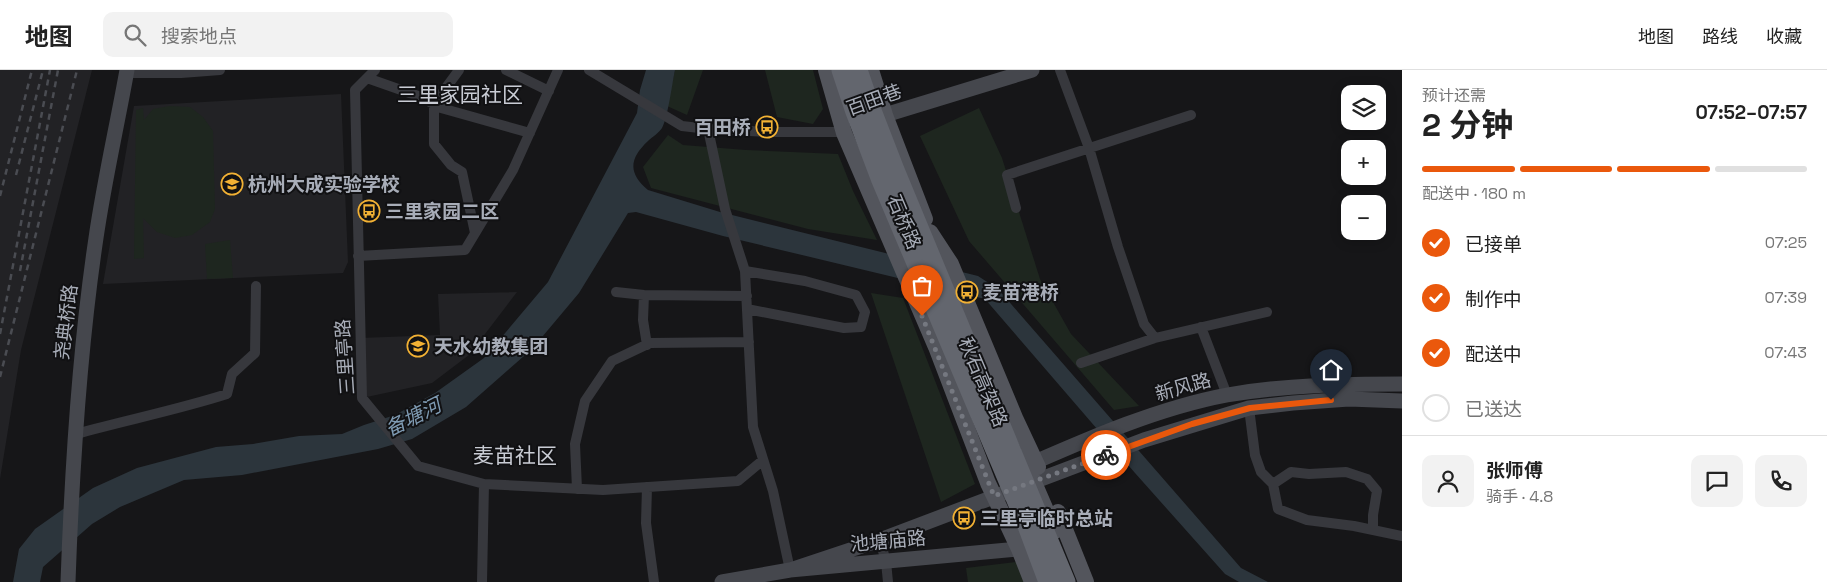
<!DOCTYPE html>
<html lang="zh">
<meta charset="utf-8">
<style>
:root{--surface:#fff;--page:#f2f2f2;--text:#222;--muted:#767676;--line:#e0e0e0;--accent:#ea580c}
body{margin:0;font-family:"Space Grotesk","Noto Sans SC",sans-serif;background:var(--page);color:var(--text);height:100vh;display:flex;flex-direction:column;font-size:19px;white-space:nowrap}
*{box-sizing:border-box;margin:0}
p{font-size:16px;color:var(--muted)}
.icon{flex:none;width:28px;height:28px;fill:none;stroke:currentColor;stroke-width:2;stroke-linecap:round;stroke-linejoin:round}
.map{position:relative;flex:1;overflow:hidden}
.panel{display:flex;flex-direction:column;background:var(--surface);width:425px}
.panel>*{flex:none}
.controls{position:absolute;left:1341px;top:15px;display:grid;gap:10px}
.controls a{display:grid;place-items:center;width:45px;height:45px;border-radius:10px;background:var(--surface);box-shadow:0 2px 12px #0003;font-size:25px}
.pin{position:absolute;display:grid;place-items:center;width:42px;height:42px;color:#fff;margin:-51px -21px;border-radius:50% 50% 50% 0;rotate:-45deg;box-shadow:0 0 5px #0007}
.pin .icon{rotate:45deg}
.courier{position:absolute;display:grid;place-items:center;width:50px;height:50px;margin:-25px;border:4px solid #ea580c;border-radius:50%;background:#fff;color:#222;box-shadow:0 1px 6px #0007}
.summary em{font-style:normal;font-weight:700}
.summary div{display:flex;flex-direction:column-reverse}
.summary{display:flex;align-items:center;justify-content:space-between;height:85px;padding:0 20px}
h1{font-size:32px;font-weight:700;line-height:38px}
.bar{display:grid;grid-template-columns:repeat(4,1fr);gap:8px 5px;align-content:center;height:60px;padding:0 20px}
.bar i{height:6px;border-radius:4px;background:var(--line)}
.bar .active{background:var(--accent)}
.bar p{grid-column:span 4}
.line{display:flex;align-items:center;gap:12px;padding:0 20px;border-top:1px solid var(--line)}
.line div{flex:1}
.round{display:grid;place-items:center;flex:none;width:52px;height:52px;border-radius:10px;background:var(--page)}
ol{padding:0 20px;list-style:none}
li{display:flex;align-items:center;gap:15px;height:55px}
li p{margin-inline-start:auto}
li .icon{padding:5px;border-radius:50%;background:var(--accent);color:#fff;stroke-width:4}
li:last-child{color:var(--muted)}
li i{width:28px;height:28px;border:2px solid var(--line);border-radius:50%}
header{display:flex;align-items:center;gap:30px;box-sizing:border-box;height:70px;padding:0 25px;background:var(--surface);border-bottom:1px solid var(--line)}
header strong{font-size:24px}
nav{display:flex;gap:28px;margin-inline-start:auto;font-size:18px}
.search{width:350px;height:45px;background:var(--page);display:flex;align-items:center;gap:12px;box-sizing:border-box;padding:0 18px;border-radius:10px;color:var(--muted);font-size:19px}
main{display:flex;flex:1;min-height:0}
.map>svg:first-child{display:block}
.built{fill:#222225}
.green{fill:#1e261f}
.water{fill:#2c353c}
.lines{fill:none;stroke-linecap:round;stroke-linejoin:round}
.street{stroke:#37383d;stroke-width:10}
.secondary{stroke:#45474d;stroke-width:15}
.primary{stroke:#53555c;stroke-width:16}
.rail{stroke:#4a4c52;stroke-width:2.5;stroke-dasharray:6 5;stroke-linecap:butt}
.highway-bridge{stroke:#63666e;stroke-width:19}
.done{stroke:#757880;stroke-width:5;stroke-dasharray:0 9}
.route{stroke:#ea580c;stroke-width:6}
.labels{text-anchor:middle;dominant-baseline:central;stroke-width:4;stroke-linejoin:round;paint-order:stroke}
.street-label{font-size:19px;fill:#a8adb8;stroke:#111113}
.poi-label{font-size:19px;font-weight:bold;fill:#a8adb8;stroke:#111113;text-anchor:start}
.water-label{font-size:20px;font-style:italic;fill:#7f9bb3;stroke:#111113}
.quarter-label{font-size:21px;fill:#c9ccd4;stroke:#111113}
</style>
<header>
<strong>地图</strong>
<div class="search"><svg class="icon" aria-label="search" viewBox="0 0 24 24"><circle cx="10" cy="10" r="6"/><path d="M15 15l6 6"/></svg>搜索地点</div>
<nav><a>地图</a><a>路线</a><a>收藏</a></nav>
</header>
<main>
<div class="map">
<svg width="1402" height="512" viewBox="0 0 1402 512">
<rect width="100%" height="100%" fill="#161618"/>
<path class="built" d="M0 0H92L21 280 0 409Z
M341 24 348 192 343 203 103 214 134 36Z
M517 222 469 285 432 313 362 328 360 268 440 265 438 224Z"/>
<path class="green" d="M675 0H703L687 45 667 36Z
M765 0H813L823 39 813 54 777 47Z
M170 36 190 37 203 47 213 61 215 139 210 152 192 165 175 168 157 162 143 148 144 188 134 189 136 40 143 38 144 50 153 39Z
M979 38 1002 88 1040 209 1071 264 1139 336 1114 340 969 171 920 66Z
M668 65 683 75 746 80 838 84 853 121 877 170 808 159 651 118 643 97Z
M230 170 233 208 207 209 205 174Z
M871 223 903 228 975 414 941 432Z
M1024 491 1032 512H968L966 498Z"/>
<path class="water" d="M646 0H675C672 14 668 47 662 58 659 63 652 67 648 71 629 89 628 103 648 120L720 142 978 206 998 219 1241 498 1268 512H1239L1225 504 1135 403 985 229 723 166 636 142 628 143 579 223 532 279 466 337 412 369 378 379 242 405 184 410 120 437 92 454 43 497 40 512H13L19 479 35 459 93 418 137 398 216 377 253 374 299 366 342 364 364 355 395 345 435 323 484 288 548 212 637 43 640 20Z"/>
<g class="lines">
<path class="street" d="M375 0 355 20 362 328 418 396 484 414 482 512
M459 0 434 34V74L451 95 462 102 475 163
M506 0 549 21
M589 0 682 56 708 59 767 62H847
M1060 0 1089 78 1118 177 1144 254 1155 268
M126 3H181L220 0
M367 8 421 27 441 38 530 63
M708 59 725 139 745 201 753 357 773 421 790 500
M1016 138 1007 105 1191 45
M358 186 465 180 513 100 558 0
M745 201 805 211 856 225 865 242 861 257 844 258 747 239
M616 222 644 225 747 226
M644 225 643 250 647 275
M1201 257 1227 325
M1081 293 1155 268 1267 242
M1249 338 1255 385 1261 402 1273 414 1278 439 1307 450 1354 456 1402 466
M76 364C126 350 177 340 227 324L232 304 255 283 256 216
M484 414 603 420 738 411 763 390
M1273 414 1291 402 1309 404 1346 402 1367 409 1377 421 1373 445V460
M647 417 646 453 654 512
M577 419 575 374 585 331 612 291 650 273 749 272
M880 470 886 492 888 512"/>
<path class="secondary" d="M885 45 1032 0
M1026 396C1090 368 1158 338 1227 325 1284 315 1344 314 1402 314
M790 500 880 470 1144 370 1249 338 1293 333 1349 329 1402 331
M68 512C72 397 79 282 96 168 104 112 117 56 127 0
M722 512 790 500 1019 479 1030 475"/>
<path class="primary" d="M826 0 844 63 936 277 988 413 1019 479 1032 512
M871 0 885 45 925 149
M930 162 951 194 1016 350 1038 397
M1023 387 1055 461
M1058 442 1086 512"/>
<path class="rail" d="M16 105 43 0
M0 126 32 0
M20 201 58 0
M0 264 50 0
M0 307 77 0"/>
<path class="highway-bridge" d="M841 0 855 42 880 108 1027 456 1048 512
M858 0 871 38 895 100 1066 512"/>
</g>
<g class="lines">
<path class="done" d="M922 246 994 426 1106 385"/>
<path class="route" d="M1106 385 1192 354 1250 338 1331 330"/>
</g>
<defs>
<g id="bus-ring" transform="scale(1.125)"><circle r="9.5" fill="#111113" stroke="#f2b134" stroke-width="1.5"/><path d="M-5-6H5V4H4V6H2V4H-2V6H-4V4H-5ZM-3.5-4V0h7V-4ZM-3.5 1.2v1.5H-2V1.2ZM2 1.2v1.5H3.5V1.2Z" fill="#f2b134"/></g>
<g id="school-ring" transform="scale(1.125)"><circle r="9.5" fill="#111113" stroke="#f2b134" stroke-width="1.5"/><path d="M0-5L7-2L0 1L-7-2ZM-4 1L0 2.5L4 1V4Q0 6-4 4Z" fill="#f2b134"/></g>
</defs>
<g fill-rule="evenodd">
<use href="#bus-ring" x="767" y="57"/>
<use href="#school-ring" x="232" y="114"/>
<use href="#bus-ring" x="369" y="141"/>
<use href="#bus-ring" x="967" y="222"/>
<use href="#school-ring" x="418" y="276"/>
<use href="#bus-ring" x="964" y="448"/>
</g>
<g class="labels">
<g class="street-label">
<text transform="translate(874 30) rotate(-20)">百田巷</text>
<text transform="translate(904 152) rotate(67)">石桥路</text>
<text transform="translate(66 252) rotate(-83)">尧典桥路</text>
<text transform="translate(345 287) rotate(-94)">三里亭路</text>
<text transform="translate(983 312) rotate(67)">秋石高架路</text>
<text transform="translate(1183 317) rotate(-16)">新风路</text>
<text transform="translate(888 471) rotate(-5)">池塘庙路</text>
</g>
<g class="poi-label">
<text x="751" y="57" text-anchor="end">百田桥</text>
<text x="248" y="114">杭州大成实验学校</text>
<text x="385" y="141">三里家园二区</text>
<text x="983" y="222">麦苗港桥</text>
<text x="434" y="276">天水幼教集团</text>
<text x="980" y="448">三里亭临时总站</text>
</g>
<g class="water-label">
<text transform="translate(413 347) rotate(-27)">备塘河</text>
</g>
<g class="quarter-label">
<text x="460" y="24">三里家园社区</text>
<text x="515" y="385">麦苗社区</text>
</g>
</g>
</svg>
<div class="controls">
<a><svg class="icon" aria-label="layers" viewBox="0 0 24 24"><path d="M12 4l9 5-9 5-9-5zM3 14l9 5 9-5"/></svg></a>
<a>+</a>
<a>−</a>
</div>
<div class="pin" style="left:922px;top:246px;background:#ea580c"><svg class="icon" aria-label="bag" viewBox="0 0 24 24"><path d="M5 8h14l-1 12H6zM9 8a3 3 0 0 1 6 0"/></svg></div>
<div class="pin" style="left:1331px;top:330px;background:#1f2937"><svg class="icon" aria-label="home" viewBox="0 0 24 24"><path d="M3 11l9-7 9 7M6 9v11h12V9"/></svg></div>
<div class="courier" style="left:1106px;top:385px"><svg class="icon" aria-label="bike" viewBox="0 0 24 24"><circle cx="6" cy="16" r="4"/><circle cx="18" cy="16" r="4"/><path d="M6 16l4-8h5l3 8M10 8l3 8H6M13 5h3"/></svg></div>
</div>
<section class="panel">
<div class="summary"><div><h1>2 分钟</h1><p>预计还需</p></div><em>07:52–07:57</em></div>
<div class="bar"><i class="active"></i><i class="active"></i><i class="active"></i><i></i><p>配送中 · 180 m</p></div>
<ol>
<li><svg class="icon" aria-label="check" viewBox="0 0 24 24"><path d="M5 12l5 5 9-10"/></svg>已接单<p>07:25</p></li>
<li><svg class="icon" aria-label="check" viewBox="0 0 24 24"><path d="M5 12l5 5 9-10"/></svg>制作中<p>07:39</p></li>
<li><svg class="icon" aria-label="check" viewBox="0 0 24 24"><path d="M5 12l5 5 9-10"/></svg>配送中<p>07:43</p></li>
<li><i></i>已送达</li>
</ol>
<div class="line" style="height:90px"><a class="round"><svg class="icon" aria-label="person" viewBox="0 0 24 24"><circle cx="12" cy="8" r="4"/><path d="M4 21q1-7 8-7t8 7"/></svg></a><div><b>张师傅</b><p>骑手 · 4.8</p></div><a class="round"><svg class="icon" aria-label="chat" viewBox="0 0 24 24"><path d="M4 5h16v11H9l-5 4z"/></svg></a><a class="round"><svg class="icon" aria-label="phone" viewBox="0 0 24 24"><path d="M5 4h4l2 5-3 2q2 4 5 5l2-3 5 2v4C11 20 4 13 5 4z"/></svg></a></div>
</section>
</main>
